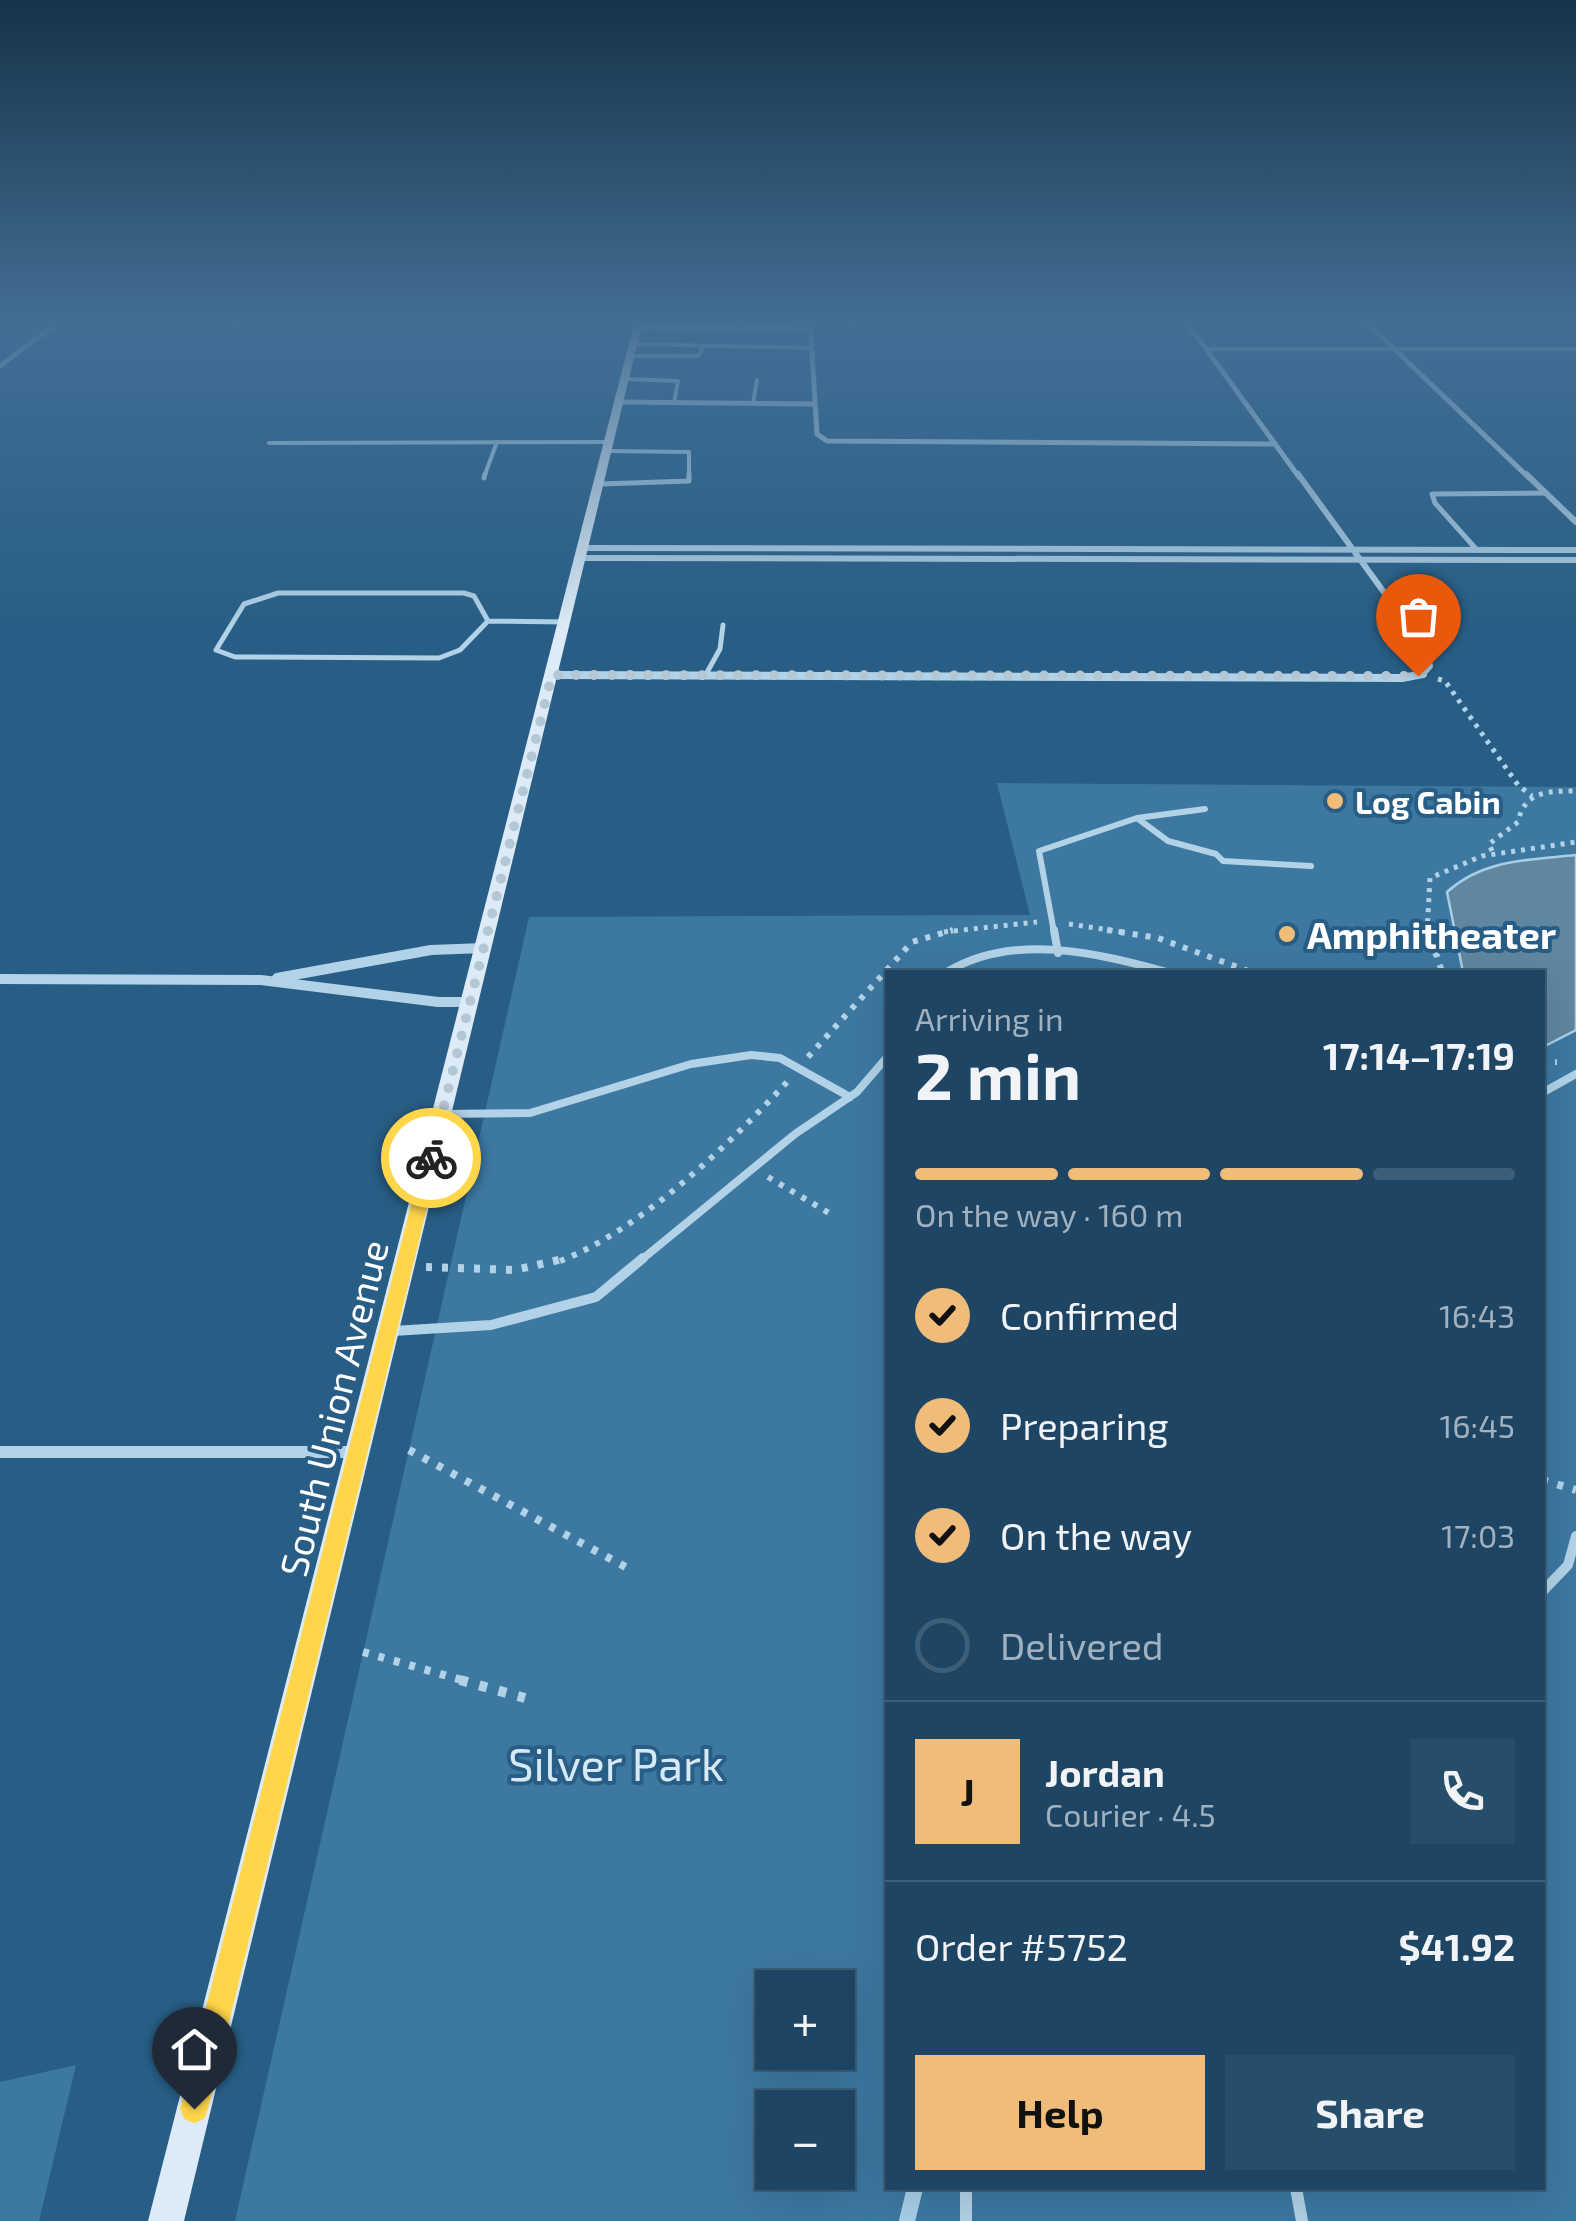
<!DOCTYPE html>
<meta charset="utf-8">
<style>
:root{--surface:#1e4664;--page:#264d6a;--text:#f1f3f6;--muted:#a1b1bf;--line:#3c5e78;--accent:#efbc79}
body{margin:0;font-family:"Exo 2",sans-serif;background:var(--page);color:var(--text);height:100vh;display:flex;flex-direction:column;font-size:38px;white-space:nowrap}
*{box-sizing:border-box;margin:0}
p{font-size:32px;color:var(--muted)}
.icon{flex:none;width:55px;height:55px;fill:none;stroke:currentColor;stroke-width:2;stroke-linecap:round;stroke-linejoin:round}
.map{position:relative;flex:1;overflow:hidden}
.details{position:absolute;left:885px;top:970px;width:660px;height:1220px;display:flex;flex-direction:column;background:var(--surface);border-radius:0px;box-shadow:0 10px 40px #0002,0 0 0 2px var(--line)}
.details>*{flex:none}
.tools{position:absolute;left:755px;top:1970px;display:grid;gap:20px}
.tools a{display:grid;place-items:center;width:100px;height:100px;border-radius:0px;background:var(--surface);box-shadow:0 10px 40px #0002,0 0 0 2px var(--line);font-size:50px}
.pin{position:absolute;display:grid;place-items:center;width:85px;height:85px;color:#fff;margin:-102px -42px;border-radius:50% 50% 50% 0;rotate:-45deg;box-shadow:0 0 10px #0007}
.pin .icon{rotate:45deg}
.courier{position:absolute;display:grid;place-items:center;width:100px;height:100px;margin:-50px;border:8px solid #ffd54a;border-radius:50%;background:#fff;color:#222;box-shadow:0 2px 12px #0007}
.headline em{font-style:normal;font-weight:700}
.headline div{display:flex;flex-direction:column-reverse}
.headline{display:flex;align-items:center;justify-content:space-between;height:170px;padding:0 30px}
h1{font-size:65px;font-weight:700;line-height:75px}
.bar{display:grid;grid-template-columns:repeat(4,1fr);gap:15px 10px;align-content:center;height:120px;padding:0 30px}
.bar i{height:12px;border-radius:8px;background:var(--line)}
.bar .active{background:var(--accent)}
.bar p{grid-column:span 4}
.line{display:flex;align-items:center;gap:25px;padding:0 30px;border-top:2px solid var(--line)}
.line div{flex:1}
.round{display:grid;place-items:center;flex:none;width:105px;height:105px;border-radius:0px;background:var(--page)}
ol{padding:0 30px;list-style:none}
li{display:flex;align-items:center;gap:30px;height:110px}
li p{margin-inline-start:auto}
li .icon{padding:10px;border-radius:50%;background:var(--accent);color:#111;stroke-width:4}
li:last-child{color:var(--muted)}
li i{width:55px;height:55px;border:5px solid var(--line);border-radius:50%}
.action{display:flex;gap:20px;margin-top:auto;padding:20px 30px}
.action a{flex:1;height:115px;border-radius:0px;background:var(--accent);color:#111;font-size:40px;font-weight:700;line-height:115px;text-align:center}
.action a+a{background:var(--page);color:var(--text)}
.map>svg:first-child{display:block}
.green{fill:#3d78a1;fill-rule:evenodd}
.water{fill:#6086a0;stroke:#a7cee8;stroke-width:2.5}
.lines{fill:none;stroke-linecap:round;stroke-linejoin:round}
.stream{stroke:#a7cee8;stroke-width:16}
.path-far3{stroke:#b2d2e7;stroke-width:5;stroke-dasharray:4 6;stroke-linecap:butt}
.path-far2{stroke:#b2d2e7;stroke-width:6;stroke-dasharray:5 8;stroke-linecap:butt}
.path-far1{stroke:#b2d2e7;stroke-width:8;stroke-dasharray:6 10;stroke-linecap:butt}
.path{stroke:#b2d2e7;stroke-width:10;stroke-dasharray:8 12;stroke-linecap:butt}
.lane-far5{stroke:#b2d2e7;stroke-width:4}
.lane-far4{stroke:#b2d2e7;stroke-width:5}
.lane-far3{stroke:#b2d2e7;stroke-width:6}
.lane-far2{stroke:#b2d2e7;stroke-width:8}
.lane-far1{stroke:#b2d2e7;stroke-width:10}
.lane{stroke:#b2d2e7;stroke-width:12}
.street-far4{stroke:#b2d2e7;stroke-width:5}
.street-far3{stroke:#b2d2e7;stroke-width:6}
.street-far2{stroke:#b2d2e7;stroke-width:8}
.street-far1{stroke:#b2d2e7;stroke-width:10}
.street{stroke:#b2d2e7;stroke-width:12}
.secondary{fill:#dcebf7;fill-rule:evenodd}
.route{fill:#ffd54a}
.done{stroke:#b4c7d4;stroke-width:10;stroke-dasharray:0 18}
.poi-dot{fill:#efbc79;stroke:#285e85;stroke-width:4}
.labels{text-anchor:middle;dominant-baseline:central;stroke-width:8;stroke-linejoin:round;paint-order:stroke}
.far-poi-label{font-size:32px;font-weight:bold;fill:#fff;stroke:#285e85;text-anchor:start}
.poi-label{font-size:38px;font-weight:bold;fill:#fff;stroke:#285e85;text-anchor:start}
.street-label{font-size:38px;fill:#fff;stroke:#285e85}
.near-park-label{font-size:45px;fill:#d6e9f6;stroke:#285e85}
</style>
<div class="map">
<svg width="1576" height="2221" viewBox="0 0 1576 2221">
<rect width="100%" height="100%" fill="#285e85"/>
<path class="green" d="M997 783 1576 787V2221H235L529 917 1030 915ZM888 972H1542V2188H888ZM772 1988H838V2052H772ZM772 2108H838V2172H772Z
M76 2065 39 2221H0V2082Z"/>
<path class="water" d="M1576 855V1030L1543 1047 1542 972H1463L1447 892C1483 859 1529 860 1576 855Z"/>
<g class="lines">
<path class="stream" d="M907 2221 915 2188"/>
<path class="path-far3" d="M1438 679 1445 681 1518 785 1532 796
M1492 851 1489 844 1518 822C1524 791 1549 791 1576 791
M1069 924 1122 932
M944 932 1037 922
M1427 932 1430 878 1482 856 1576 842"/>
<path class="path-far2" d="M1107 930 1158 938 1251 972
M1427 930 1426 942 1437 956 1442 972
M808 1057 912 942 953 930
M1542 1063 1557 1062
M768 1177 829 1213
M560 1261C639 1231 730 1144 787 1082"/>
<path class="path-far1" d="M426 1267 515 1270 567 1258
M409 1450 633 1571
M1542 1480 1576 1490
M363 1652 469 1682"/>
<path class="path" d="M460 1680 525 1698"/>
<path class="lane-far5" d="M735 320 751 328
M849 320 852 328
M936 320H958
M635 344 812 348
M1206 349H1576
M632 356H698L704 346
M626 379 678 381 674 403
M753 403 757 380
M269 443 611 442
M608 451 689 452V477
M484 477 497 442"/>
<path class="lane-far4" d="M484 478 485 474
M601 484 689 481V474
M1477 550 1435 503 1432 494 1546 493
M278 593H464L474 596 488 621 460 650 439 658 235 657 216 650 244 604Z
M488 621 566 622
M705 676 720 649 723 625"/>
<path class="lane-far3" d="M1137 818 1205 809
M1054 932 1039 851 1137 818 1168 841 1216 854 1223 861 1311 866"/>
<path class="lane-far2" d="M1054 930 1058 953
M947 972C1013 932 1097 953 1167 972
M1542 1093 1576 1074
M442 1114 530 1113 691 1064 751 1055 780 1058 850 1097
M640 1261 795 1134 857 1092 888 1056"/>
<path class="lane-far1" d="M393 1331 491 1325 596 1297 643 1258
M1542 1592 1568 1565 1576 1536"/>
<path class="lane" d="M966 2188V2221
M1296 2188 1302 2221"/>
<path class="street-far4" d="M810 320 817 434 827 441 1276 444
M1185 320 1299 477
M1364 320 1528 477
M638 327 811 328
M234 328 242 320
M0 366 61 320
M620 402 815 404"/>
<path class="street-far3" d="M1298 474 1426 650 1430 666 1423 674 1411 676
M1526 474 1576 522
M585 548 1576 550
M582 558 1576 560
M552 675 937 676"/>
<path class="street-far2" d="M552 675 1402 678 1423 674"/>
<path class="street-far1" d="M277 978 431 950 484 948
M0 979 261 980 438 1002H470"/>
<path class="street" d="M0 1452H357"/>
<path class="secondary" d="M635 320H643L184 2221H148Z"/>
</g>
<linearGradient id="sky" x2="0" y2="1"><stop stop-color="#163449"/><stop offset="0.51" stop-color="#426e94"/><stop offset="1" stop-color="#426e94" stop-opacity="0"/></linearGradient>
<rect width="1576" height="631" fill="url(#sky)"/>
<path class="route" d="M431 1152 439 1158 208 2109 204 2119 194 2123 184 2119 180 2109 423 1158Z"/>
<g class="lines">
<path class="done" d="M431 1158 552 675 1418 676"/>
</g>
<g class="poi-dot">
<circle cx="1335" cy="801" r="10"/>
<circle cx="1287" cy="934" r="10"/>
</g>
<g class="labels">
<g class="far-poi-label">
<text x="1355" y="801">Log Cabin</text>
</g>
<g class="poi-label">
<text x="1307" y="934">Amphitheater</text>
</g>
<g class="street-label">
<text transform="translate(333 1408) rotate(-76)">South Union Avenue</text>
</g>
<g class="near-park-label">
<text x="616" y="1763">Silver Park</text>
</g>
</g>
</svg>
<div class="tools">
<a>+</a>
<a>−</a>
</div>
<div class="pin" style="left:1418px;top:676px;background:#ea580c"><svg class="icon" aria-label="bag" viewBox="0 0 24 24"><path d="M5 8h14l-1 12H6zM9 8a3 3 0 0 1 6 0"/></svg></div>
<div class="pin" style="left:194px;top:2109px;background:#1f2937"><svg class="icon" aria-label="home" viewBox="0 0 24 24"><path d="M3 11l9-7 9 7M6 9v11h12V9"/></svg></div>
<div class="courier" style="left:431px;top:1158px"><svg class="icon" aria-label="bike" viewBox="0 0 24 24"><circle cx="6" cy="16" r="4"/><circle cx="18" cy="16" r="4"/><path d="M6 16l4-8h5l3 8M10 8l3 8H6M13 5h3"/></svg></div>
<section class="details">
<div class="headline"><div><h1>2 min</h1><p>Arriving in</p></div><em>17:14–17:19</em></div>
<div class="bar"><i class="active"></i><i class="active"></i><i class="active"></i><i></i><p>On the way · 160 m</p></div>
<ol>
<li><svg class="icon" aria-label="check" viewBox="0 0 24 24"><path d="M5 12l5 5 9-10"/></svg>Confirmed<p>16:43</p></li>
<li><svg class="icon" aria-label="check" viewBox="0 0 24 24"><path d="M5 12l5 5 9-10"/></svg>Preparing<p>16:45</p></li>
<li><svg class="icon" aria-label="check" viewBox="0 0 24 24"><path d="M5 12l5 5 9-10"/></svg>On the way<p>17:03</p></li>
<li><i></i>Delivered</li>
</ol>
<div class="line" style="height:180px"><b class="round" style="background:var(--accent);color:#111">J</b><div><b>Jordan</b><p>Courier · 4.5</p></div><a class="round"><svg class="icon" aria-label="phone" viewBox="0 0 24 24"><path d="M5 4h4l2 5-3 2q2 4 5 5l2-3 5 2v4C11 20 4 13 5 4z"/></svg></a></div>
<div class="line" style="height:130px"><div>Order #5752</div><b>$41.92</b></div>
<div class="action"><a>Help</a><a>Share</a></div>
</section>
</div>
